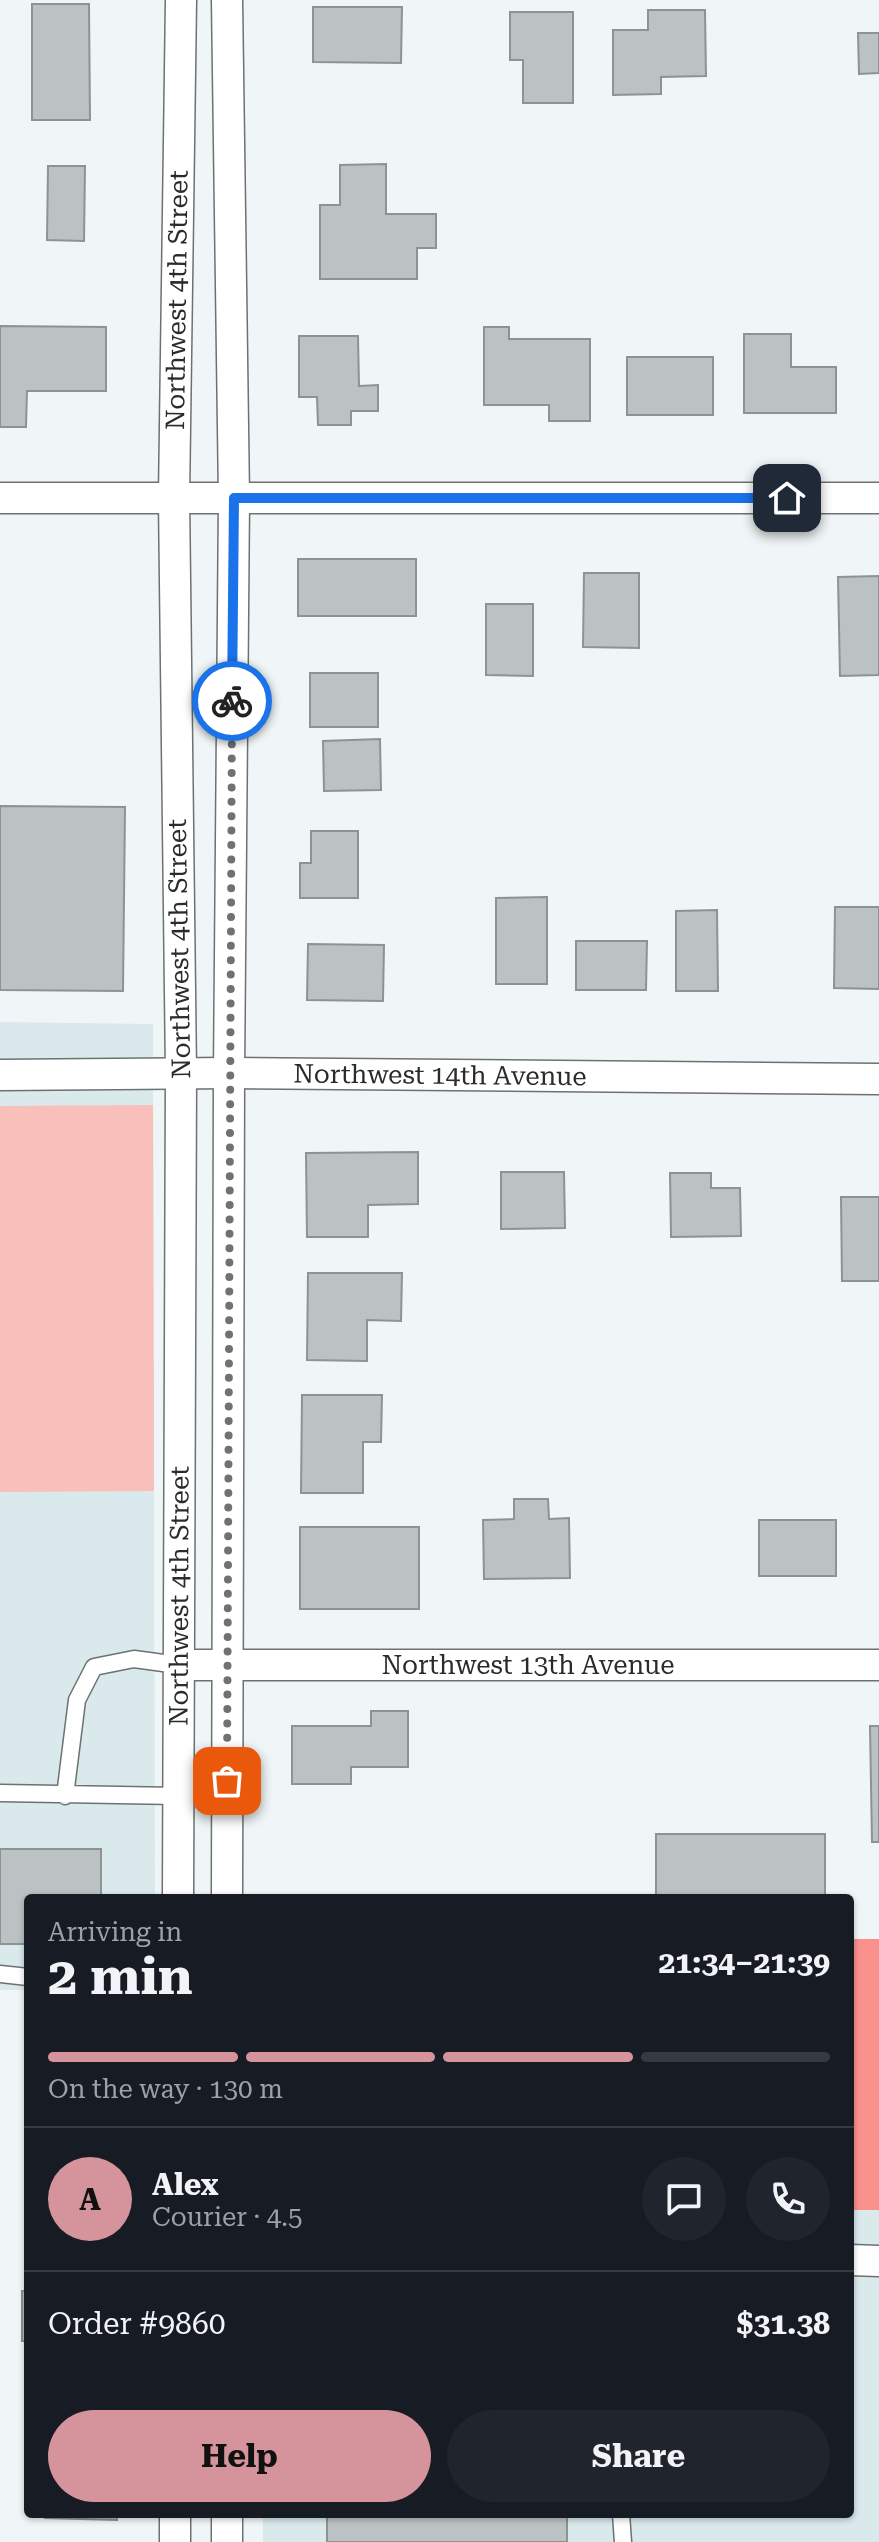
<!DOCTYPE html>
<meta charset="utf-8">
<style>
:root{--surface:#171b24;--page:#20242c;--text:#f1f3f6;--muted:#9ea1a6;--line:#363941;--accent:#d5949c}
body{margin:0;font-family:"Roboto Serif",serif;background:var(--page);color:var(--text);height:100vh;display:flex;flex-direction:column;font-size:30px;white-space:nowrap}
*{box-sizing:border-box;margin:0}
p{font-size:26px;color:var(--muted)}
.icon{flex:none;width:44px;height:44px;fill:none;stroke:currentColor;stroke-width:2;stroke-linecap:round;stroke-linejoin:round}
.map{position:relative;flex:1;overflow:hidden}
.drawer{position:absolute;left:24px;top:1894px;width:830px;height:624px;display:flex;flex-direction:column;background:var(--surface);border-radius:8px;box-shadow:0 2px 6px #0004}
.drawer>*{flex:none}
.pin{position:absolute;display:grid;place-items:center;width:68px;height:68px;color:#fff;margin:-34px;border-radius:16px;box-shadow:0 4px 12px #0006}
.courier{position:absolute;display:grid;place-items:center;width:80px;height:80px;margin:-40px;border:6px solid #1a73e8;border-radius:50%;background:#fff;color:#222;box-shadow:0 2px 10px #0007}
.head em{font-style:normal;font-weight:700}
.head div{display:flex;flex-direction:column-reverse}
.head{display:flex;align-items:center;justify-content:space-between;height:136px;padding:0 24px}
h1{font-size:52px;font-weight:700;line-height:60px}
.bar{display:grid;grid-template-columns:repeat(4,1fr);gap:12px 8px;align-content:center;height:96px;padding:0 24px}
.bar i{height:10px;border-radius:6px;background:var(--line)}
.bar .current{background:var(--accent)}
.bar p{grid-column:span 4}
.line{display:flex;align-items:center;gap:20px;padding:0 24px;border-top:2px solid var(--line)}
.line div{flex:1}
.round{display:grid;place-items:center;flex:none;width:84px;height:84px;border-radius:42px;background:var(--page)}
.cta{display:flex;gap:16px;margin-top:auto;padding:16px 24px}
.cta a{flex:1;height:92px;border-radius:48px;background:var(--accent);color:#111;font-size:32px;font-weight:700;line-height:92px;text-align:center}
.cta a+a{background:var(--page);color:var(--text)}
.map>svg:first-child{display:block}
.built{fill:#dae9ec}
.green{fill:#f8bfbb}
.forest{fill:#fb918c}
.building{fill:#bcc2c3;stroke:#8d9293;stroke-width:2}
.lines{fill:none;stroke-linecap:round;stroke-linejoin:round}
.lane-casing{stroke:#6c7172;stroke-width:19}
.street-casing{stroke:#6c7172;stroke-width:33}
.lane{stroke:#fff;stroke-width:16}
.street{stroke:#fff;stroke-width:30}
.done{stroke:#6f7273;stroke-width:8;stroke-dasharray:0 14.4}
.route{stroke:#1a73e8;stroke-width:10}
.labels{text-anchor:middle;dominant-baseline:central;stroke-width:7;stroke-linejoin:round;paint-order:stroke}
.street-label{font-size:26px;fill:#292b2c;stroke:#fff}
</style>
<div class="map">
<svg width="879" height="2542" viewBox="0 0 879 2542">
<rect width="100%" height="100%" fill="#f0f6f7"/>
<path class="built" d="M0 1022 153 1024 155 1898H28V1990H0Z
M850 2210H879V2542H263V2514H850Z"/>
<path class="green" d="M153 1105 154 1491 0 1492V1106Z"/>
<path class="forest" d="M850 1939H879V2210H850Z"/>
<path class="building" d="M32 4H89L90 120H32Z
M313 7H402L401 63 313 62Z
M648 10H705L706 76 661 77V94L613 95V30H648Z
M510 12H573V103H523V60H510Z
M858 33H879V73L859 74Z
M386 164V214H436V248H417V279H320V205H340V165Z
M48 166H85L84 241 47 240Z
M0 326 106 327V391H27L26 427H0Z
M484 327H509V339H590V421H549V405H484Z
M744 334H791V367H836V413H744Z
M299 336H358L359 386 378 385V411H351V425H318L317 397H299Z
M627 357H713V415H627Z
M298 559H416V616H298Z
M584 573H639V648L583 647Z
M879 576V675L840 676 838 577Z
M486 604H533V676L486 675Z
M310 673H378V727H310Z
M380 739 381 790 324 791 323 741Z
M0 806 125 807 123 991 0 990Z
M311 831H358V898H300V863H311Z
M547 897V984H496V898Z
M835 907H879V989L834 988Z
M717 910 718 991H676V911Z
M576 941H647L646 990H576Z
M308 944 384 945 383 1001 307 1000Z
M418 1152V1204L368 1205V1237H307L306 1153Z
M501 1172H564L565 1228 501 1229Z
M670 1173H711V1188H740L741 1236 671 1237Z
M841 1197H879V1281H842Z
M308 1273H402L401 1321 367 1320V1361L307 1360Z
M302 1395H382L381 1442H363V1493H301Z
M514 1499H548L549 1519 569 1518 570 1578 484 1579 483 1520 514 1519Z
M759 1520H836V1576H759Z
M300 1527H419V1609H300Z
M371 1711H408V1767H351V1784H292V1726H371Z
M870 1726H879V1842H872Z
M656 1834H825V1898H656Z
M0 1849H101V1898H28V1944H0Z
M22 2291H28V2341H22Z
M45 2514H117V2520L45 2518Z
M327 2514H567V2542H327Z"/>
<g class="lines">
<g class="lane-casing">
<path id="lane" d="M0 1793 178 1796
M65 1796 77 1700 94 1667 134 1659 178 1665
M0 1974 28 1977
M621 2514 623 2542"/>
</g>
<g class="street-casing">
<g id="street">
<path d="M0 498H879"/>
<path id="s1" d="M0 1075 229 1073 879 1079"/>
<path id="s2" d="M178 1665H879"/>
<path id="s3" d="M178 1898 181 1074 174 498 181 0"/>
<path d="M227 1898 229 1073 234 498 227 0"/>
<path d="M850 2260 879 2261"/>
<path d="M227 2514V2542"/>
<path d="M175 2542V2514"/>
</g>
</g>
<use href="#lane" class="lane"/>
<use href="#street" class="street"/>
</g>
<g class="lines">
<path class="done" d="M227 1781 232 701"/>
<path class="route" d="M232 701 234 498H787"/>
</g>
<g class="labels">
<g class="street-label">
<text stroke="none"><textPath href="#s3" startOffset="1598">Northwest 4th Street</textPath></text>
<text transform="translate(179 949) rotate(-91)">Northwest 4th Street</text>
<text stroke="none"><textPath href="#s1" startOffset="440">Northwest 14th Avenue</textPath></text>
<text stroke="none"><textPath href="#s3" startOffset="302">Northwest 4th Street</textPath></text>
<text stroke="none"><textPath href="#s2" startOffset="350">Northwest 13th Avenue</textPath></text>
</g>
</g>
</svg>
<div class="pin" style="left:227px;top:1781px;background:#ea580c"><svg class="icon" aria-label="bag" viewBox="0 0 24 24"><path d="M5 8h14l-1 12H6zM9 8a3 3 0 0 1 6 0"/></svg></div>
<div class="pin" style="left:787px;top:498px;background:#1f2937"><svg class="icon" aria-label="home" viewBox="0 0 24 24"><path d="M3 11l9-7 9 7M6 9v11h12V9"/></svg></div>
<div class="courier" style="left:232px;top:701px"><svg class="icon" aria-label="bike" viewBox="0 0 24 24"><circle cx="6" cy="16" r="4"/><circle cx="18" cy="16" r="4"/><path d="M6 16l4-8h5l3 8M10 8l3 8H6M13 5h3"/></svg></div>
<section class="drawer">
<div class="head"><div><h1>2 min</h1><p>Arriving in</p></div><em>21:34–21:39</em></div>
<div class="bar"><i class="current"></i><i class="current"></i><i class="current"></i><i></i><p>On the way · 130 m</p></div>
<div class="line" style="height:144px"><b class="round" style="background:var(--accent);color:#111">A</b><div><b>Alex</b><p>Courier · 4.5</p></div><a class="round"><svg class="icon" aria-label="chat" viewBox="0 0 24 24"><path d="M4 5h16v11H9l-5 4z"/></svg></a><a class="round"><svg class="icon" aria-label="phone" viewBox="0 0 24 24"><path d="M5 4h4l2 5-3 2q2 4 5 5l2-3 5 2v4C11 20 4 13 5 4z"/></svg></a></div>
<div class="line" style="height:104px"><div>Order #9860</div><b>$31.38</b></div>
<div class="cta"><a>Help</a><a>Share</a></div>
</section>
</div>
